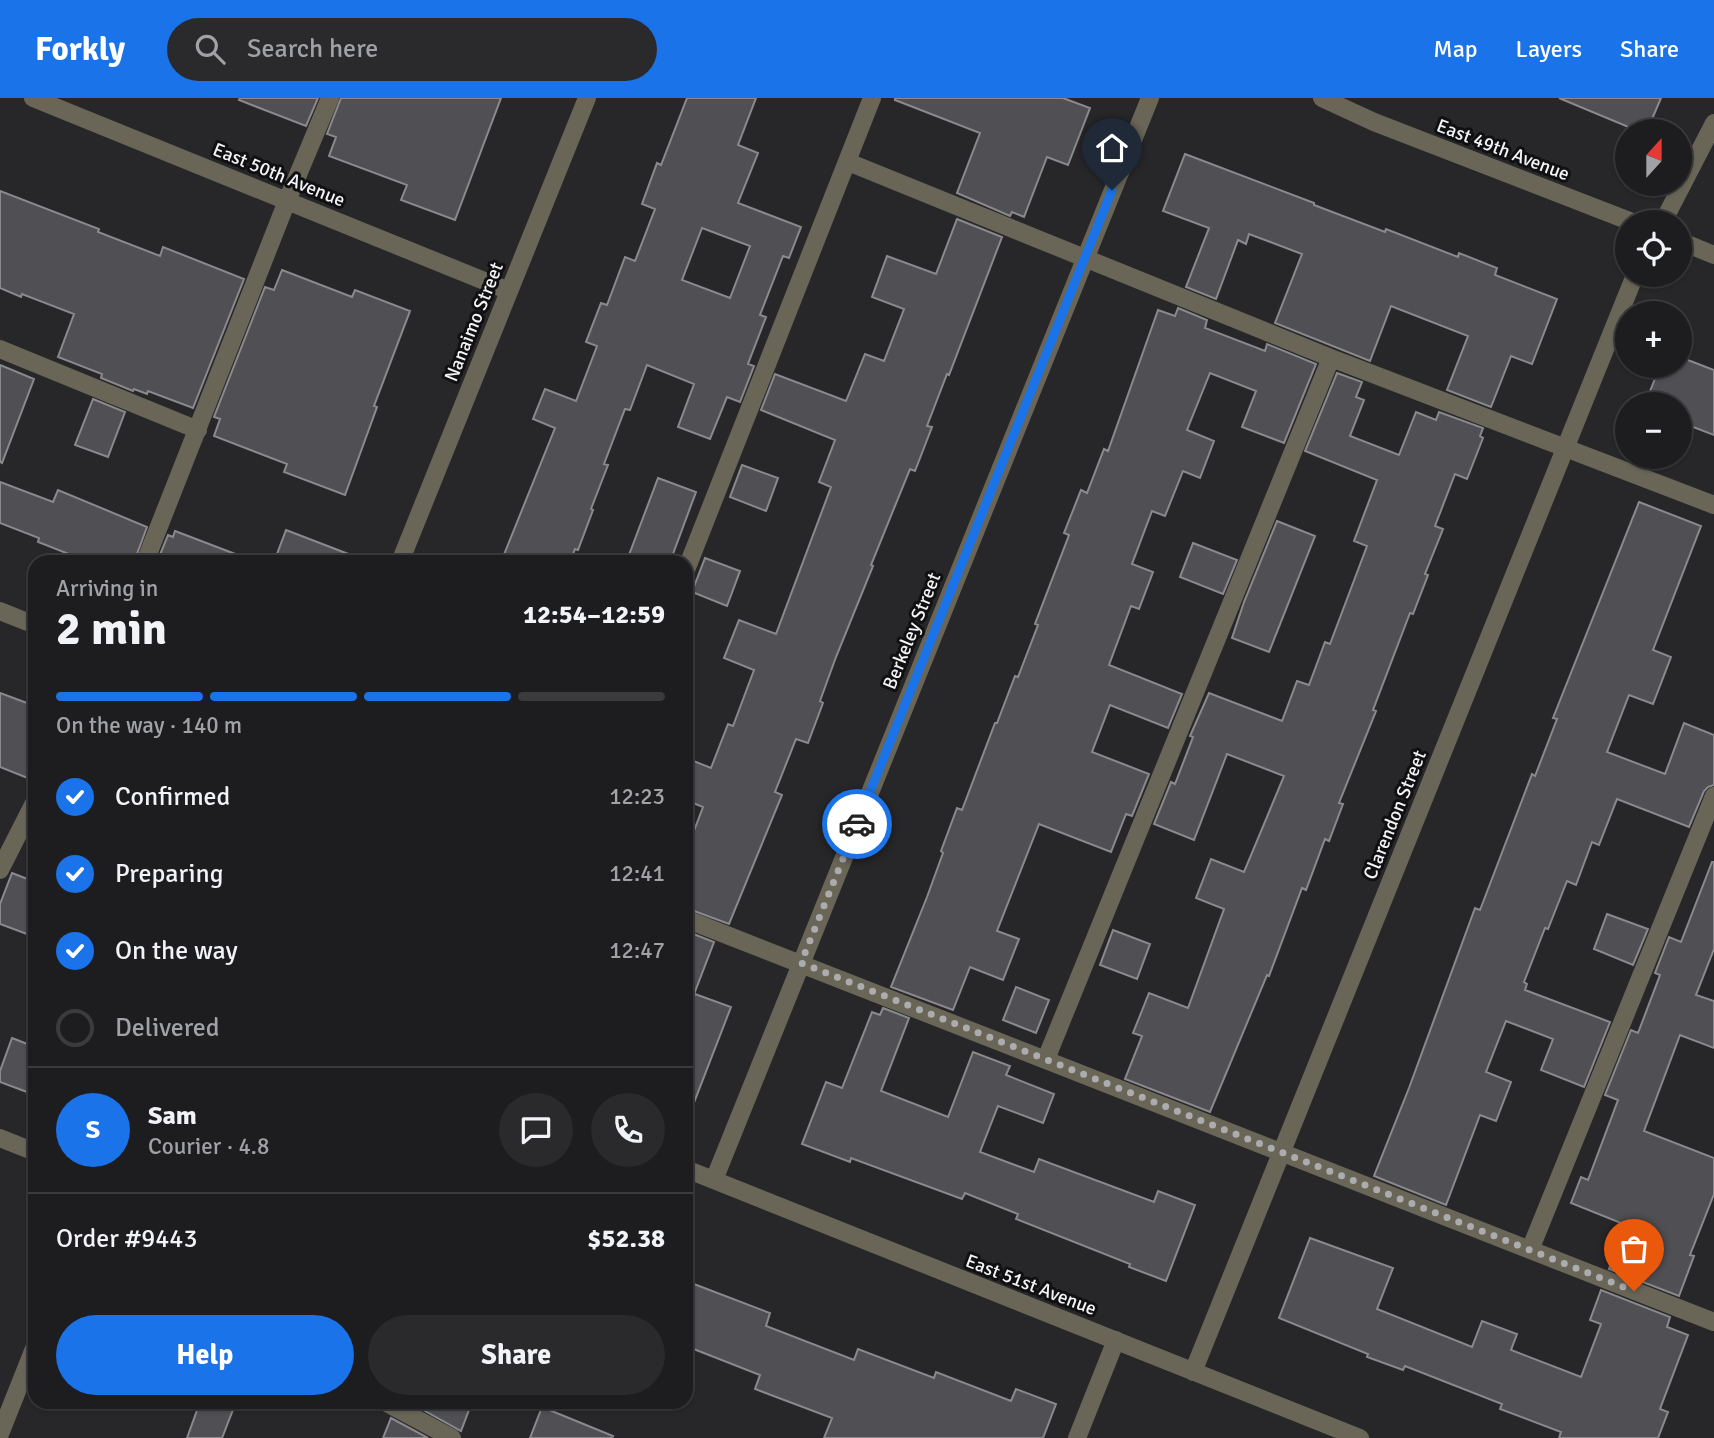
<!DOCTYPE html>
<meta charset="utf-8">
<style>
:root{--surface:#1d1d20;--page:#2a2a2d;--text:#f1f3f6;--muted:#a0a2a5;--line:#3b3b3e;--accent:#1a73e8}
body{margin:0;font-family:Signika,sans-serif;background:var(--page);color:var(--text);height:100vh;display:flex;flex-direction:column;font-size:26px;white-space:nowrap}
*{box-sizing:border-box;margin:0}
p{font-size:23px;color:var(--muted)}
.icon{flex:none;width:38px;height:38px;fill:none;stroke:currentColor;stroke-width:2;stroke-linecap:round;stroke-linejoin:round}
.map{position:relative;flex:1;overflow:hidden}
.drawer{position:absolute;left:28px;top:457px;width:665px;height:854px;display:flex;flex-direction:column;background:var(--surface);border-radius:21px;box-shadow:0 2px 5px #0004,0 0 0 2px var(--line)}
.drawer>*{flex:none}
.needle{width:46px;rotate:21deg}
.fabs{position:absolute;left:1615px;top:21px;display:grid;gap:14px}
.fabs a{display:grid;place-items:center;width:77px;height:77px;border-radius:50%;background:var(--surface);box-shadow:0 2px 5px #0004,0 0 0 2px var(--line);font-size:35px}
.pin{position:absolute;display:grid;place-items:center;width:60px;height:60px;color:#fff;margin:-72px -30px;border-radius:50% 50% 50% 0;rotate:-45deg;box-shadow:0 0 7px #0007}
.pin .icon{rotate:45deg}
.courier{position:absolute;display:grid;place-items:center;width:70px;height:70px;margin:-35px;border:5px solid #1a73e8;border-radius:50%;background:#fff;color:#222;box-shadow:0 2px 9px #0007}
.head em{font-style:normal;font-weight:800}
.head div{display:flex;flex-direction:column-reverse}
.head{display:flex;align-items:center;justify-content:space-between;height:119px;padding:0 28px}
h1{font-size:46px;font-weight:800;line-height:52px}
.bar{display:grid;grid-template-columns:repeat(4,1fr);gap:10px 7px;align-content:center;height:84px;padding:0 28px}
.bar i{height:9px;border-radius:5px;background:var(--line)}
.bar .active{background:var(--accent)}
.bar p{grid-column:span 4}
.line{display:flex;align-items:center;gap:18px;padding:0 28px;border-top:2px solid var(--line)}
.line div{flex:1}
.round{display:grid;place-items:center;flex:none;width:74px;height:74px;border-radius:37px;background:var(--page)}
ol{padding:0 28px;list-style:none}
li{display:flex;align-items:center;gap:21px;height:77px}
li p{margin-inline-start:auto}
li .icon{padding:7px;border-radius:50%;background:var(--accent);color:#fff;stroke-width:4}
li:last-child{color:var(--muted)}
li i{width:38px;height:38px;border:4px solid var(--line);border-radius:50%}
.cta{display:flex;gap:14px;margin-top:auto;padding:14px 28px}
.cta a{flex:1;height:80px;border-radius:42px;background:var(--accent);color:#fff;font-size:28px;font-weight:800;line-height:80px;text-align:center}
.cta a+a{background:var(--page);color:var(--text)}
header{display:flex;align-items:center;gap:42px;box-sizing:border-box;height:98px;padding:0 35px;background:var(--accent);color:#fff}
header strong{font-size:33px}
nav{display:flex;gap:38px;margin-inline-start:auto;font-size:24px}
.search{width:490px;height:63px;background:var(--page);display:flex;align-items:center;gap:18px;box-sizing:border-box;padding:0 24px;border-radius:38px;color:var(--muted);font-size:26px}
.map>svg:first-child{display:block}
.building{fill:#505054;stroke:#8a898e;stroke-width:2;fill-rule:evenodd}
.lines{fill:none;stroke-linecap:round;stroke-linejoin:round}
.service{stroke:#696658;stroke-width:18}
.minor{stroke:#696658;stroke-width:18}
.tertiary{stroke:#696658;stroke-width:18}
.done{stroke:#acacaf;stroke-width:7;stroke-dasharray:0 12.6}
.route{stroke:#1a73e8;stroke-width:9}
.labels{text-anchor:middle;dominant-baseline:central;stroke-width:6;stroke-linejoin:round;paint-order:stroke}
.street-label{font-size:19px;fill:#f4f3f6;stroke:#101012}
</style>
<header>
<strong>Forkly</strong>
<div class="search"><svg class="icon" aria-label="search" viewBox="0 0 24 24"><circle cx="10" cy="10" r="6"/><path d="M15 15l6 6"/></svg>Search here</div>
<nav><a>Map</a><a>Layers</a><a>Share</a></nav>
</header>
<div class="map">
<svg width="1714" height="1340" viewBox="0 0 1714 1340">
<rect width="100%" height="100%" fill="#27272a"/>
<path class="building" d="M240 0H318L306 28 239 2Z
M341 0H501L455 122 401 102 407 87 329 58 336 39 327 36Z
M687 0H756L738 47 758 55 738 105 801 129 789 160 783 158 760 217 766 219 748 266 754 268 740 304 727 299 710 341 678 329 694 286 647 267 630 312 625 311 604 366 608 367 591 411 593 412 578 452 575 451 570 464H501L555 330 533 321 545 291 576 303 597 248 586 244 601 205 607 207 625 159 635 163 655 111 642 106 657 65 661 67ZM702 130 750 148 730 200 682 182Z
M895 0H1063L1090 10 1068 67 1047 59 1024 119 1012 114 1010 118 957 95 980 35 895 2Z
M1559 0H1661L1647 33H1638Z
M1185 56 1314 105V107L1385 134 1386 131 1458 159 1459 155 1497 170 1495 177 1557 201 1532 266 1511 258 1491 309 1447 292 1468 238 1391 208 1370 263 1275 225 1302 156 1249 136 1246 146 1238 142 1216 201 1186 189 1209 130 1163 113Z
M0 93 99 131 98 134 160 158 163 149 244 181 193 310 148 293 147 296 134 291 133 293 101 280 102 276 58 259 74 216 22 196 21 199 0 190Z
M957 121 1002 139 949 277 947 276 927 328 932 329 915 373 910 371 871 467 873 468 836 559 820 603 823 605 808 645 796 641 775 694 782 697 729 826 686 810V754L703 709 686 702V660L711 670 728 626 733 628 754 572 724 560 739 522 776 536 831 389 819 384 835 342 761 312 775 276 846 303 865 256 884 263 904 211 872 199 887 158 936 176Z
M282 172 352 199 355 192 410 213 374 308 377 309 345 397 284 374 287 366 214 338 220 321 214 319 265 189 274 192Z
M1178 210 1207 222 1205 230 1265 253 1267 246 1316 266 1284 345 1242 329 1256 293 1210 275 1187 332 1214 343 1200 380 1183 373 1165 418 1152 413 1132 466 1153 474 1139 511 1131 508 1109 567 1182 596 1168 630 1110 607 1092 654 1149 676 1132 718 1126 716 1111 754 1039 726 997 833 1019 841 1003 882 970 869 953 912 891 889 927 799 943 755 941 753 957 710 962 712 995 625H997L1015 578 1018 579 1038 527 1035 526 1069 437 1064 435 1081 392 1087 395 1104 351 1108 353 1158 212 1175 218Z
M1680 259 1714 272V337L1680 324V306H1645L1660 268H1680Z
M0 267 34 281 2 365 0 364Z
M1337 275 1362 284 1356 299 1364 302 1350 338 1399 357 1416 314 1436 322 1439 314 1483 330 1480 338 1483 340 1467 381 1455 376 1435 428 1443 431 1425 476 1428 477 1413 516 1410 515 1373 612 1376 613 1339 705 1343 706 1329 743 1325 741 1306 792 1302 790 1269 878 1267 877 1210 1014 1125 981 1142 938 1133 935 1149 895 1188 910 1224 811 1196 800 1211 761 1244 774 1284 678 1227 656 1194 742 1154 726 1171 684 1175 686 1193 639 1190 638 1209 595 1282 623 1297 583 1309 587 1325 544 1330 546 1367 448 1354 443 1377 382 1305 353Z
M93 301 125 314 108 359 75 347Z
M742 367 778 380 766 413 730 399Z
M658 380 696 394 670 464H646L629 457Z
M0 384 53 404 58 392 147 429 134 464H89L38 444 39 440 0 425Z
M1639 404 1701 428 1653 552 1671 559 1653 606 1629 597 1607 654 1665 676 1684 625 1714 637V687L1708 689 1704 693 1689 729 1617 701 1599 747 1592 744 1576 787 1567 783 1548 831 1545 830 1524 884 1527 886 1525 892 1610 924 1584 989 1541 972 1553 941 1506 923 1486 974 1511 984 1496 1023 1480 1017 1446 1107 1374 1078 1409 990 1475 810 1480 812 1532 676 1535 678 1557 621 1553 620Z
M1277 423 1315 438 1269 554 1232 540 1244 504Z
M286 432 364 462V464H274Z
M175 433 251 462V464H157L168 437 173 439Z
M1193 445 1237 462 1223 496 1180 479Z
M705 460 740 473 727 508 692 494Z
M0 595 35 608V683L0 669Z
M1712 764H1714V851L1696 897 1714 903V950L1680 937 1644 1033 1714 1060V1096L1690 1157 1694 1158 1679 1198 1609 1171 1626 1127 1571 1105 1581 1079 1588 1082 1618 1002 1605 997 1631 932 1638 935 1660 877 1655 875 1669 839 1681 844Z
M12 775 35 784V839L0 826V806Z
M1607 816 1648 831 1633 867 1594 851Z
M1113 832 1150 846 1137 881 1100 867Z
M686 833 714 844 688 912H686Z
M1016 889 1049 902 1036 935 1003 922Z
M695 896 731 909 688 1020 686 1019V920Z
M883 910 909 920 881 993 948 1019 973 954 1010 968 1006 977 1054 996 1043 1025 998 1008 980 1054 1034 1074 1039 1061 1154 1104 1158 1093 1195 1107 1166 1183 1129 1169 1130 1166 1016 1121 1018 1116 965 1095 962 1101 851 1060 850 1064 802 1046 826 984 842 990 872 914 880 917Z
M12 940 35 949V997L0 984V973Z
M1310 1140 1393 1170 1377 1211 1472 1249 1482 1223 1517 1236 1511 1252 1581 1279 1601 1226 1590 1222 1601 1192 1670 1219 1667 1229 1688 1237 1660 1311 1668 1314 1658 1340H1559L1561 1334 1500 1311 1502 1306 1405 1268 1403 1272 1367 1259 1368 1256 1279 1220Z
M686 1183 770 1215 766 1228 854 1262 858 1251 934 1280 936 1274 1011 1303 1016 1291 1056 1306 1043 1340H824L832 1320 755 1291 760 1277 686 1248Z
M200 1304H236L222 1340H187Z
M409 1304H472L461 1333Z
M542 1309 613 1338 612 1340H530Z
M391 1320 428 1340H383Z"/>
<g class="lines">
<path class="service" d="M848 64 1331 260 1714 407
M0 251 198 332
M145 464 287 103 330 0
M686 472 872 0
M0 772 35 703
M686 821 1714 1224
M1046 961 1331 260
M1530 1152 1714 698
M385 1304 452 1340
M1077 1340 1116 1242"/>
<path class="minor" d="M33 0 509 193
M1663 124 1714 25
M400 464 587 0
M0 513 35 527
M0 1040 35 1054
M686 1071 1360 1340
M714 1082 1150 0
M1193 1274 1635 177
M0 1336 35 1248"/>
<path class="tertiary" d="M1322 0 1374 24 1632 124
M1680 143 1714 157"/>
</g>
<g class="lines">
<path class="done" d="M857 726 801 865 1634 1193"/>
<path class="route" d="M857 726 1112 92"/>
</g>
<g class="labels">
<g class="street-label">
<text transform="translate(1503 52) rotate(21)">East 49th Avenue</text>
<text transform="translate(279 77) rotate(22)">East 50th Avenue</text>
<text transform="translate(474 224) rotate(-68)">Nanaimo Street</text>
<text transform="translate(912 533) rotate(-68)">Berkeley Street</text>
<text transform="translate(1395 717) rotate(-68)">Clarendon Street</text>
<text transform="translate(1031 1187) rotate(21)">East 51st Avenue</text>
</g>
</g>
</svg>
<div class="fabs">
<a><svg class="needle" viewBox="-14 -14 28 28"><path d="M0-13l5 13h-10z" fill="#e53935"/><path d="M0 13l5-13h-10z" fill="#a0a2a5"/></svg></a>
<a><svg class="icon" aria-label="locate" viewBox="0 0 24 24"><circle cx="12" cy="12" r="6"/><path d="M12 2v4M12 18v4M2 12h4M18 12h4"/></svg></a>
<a>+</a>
<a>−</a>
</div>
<div class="pin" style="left:1634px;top:1193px;background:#ea580c"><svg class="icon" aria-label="bag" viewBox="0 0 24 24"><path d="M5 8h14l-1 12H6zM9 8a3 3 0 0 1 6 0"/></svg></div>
<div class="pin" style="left:1112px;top:92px;background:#1f2937"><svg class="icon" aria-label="home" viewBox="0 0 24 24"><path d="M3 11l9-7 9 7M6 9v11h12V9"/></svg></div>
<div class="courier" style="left:857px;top:726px"><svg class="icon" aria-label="car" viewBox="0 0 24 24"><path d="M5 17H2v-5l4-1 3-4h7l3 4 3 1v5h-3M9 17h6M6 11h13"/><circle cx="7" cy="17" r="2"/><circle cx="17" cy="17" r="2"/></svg></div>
<section class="drawer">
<div class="head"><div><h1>2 min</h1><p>Arriving in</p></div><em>12:54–12:59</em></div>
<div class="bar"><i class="active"></i><i class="active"></i><i class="active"></i><i></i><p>On the way · 140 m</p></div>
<ol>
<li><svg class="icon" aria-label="check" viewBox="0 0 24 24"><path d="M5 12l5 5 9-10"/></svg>Confirmed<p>12:23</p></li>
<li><svg class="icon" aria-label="check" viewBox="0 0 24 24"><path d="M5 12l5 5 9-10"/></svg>Preparing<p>12:41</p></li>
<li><svg class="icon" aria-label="check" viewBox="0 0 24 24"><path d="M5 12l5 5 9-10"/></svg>On the way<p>12:47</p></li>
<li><i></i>Delivered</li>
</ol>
<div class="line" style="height:126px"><b class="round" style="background:var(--accent);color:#fff">S</b><div><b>Sam</b><p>Courier · 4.8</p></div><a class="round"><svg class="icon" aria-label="chat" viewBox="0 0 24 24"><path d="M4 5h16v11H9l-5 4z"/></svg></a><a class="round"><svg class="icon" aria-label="phone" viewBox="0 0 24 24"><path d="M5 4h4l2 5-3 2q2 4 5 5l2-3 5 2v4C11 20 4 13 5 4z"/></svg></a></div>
<div class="line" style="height:91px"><div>Order #9443</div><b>$52.38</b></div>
<div class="cta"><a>Help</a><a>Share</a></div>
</section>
</div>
